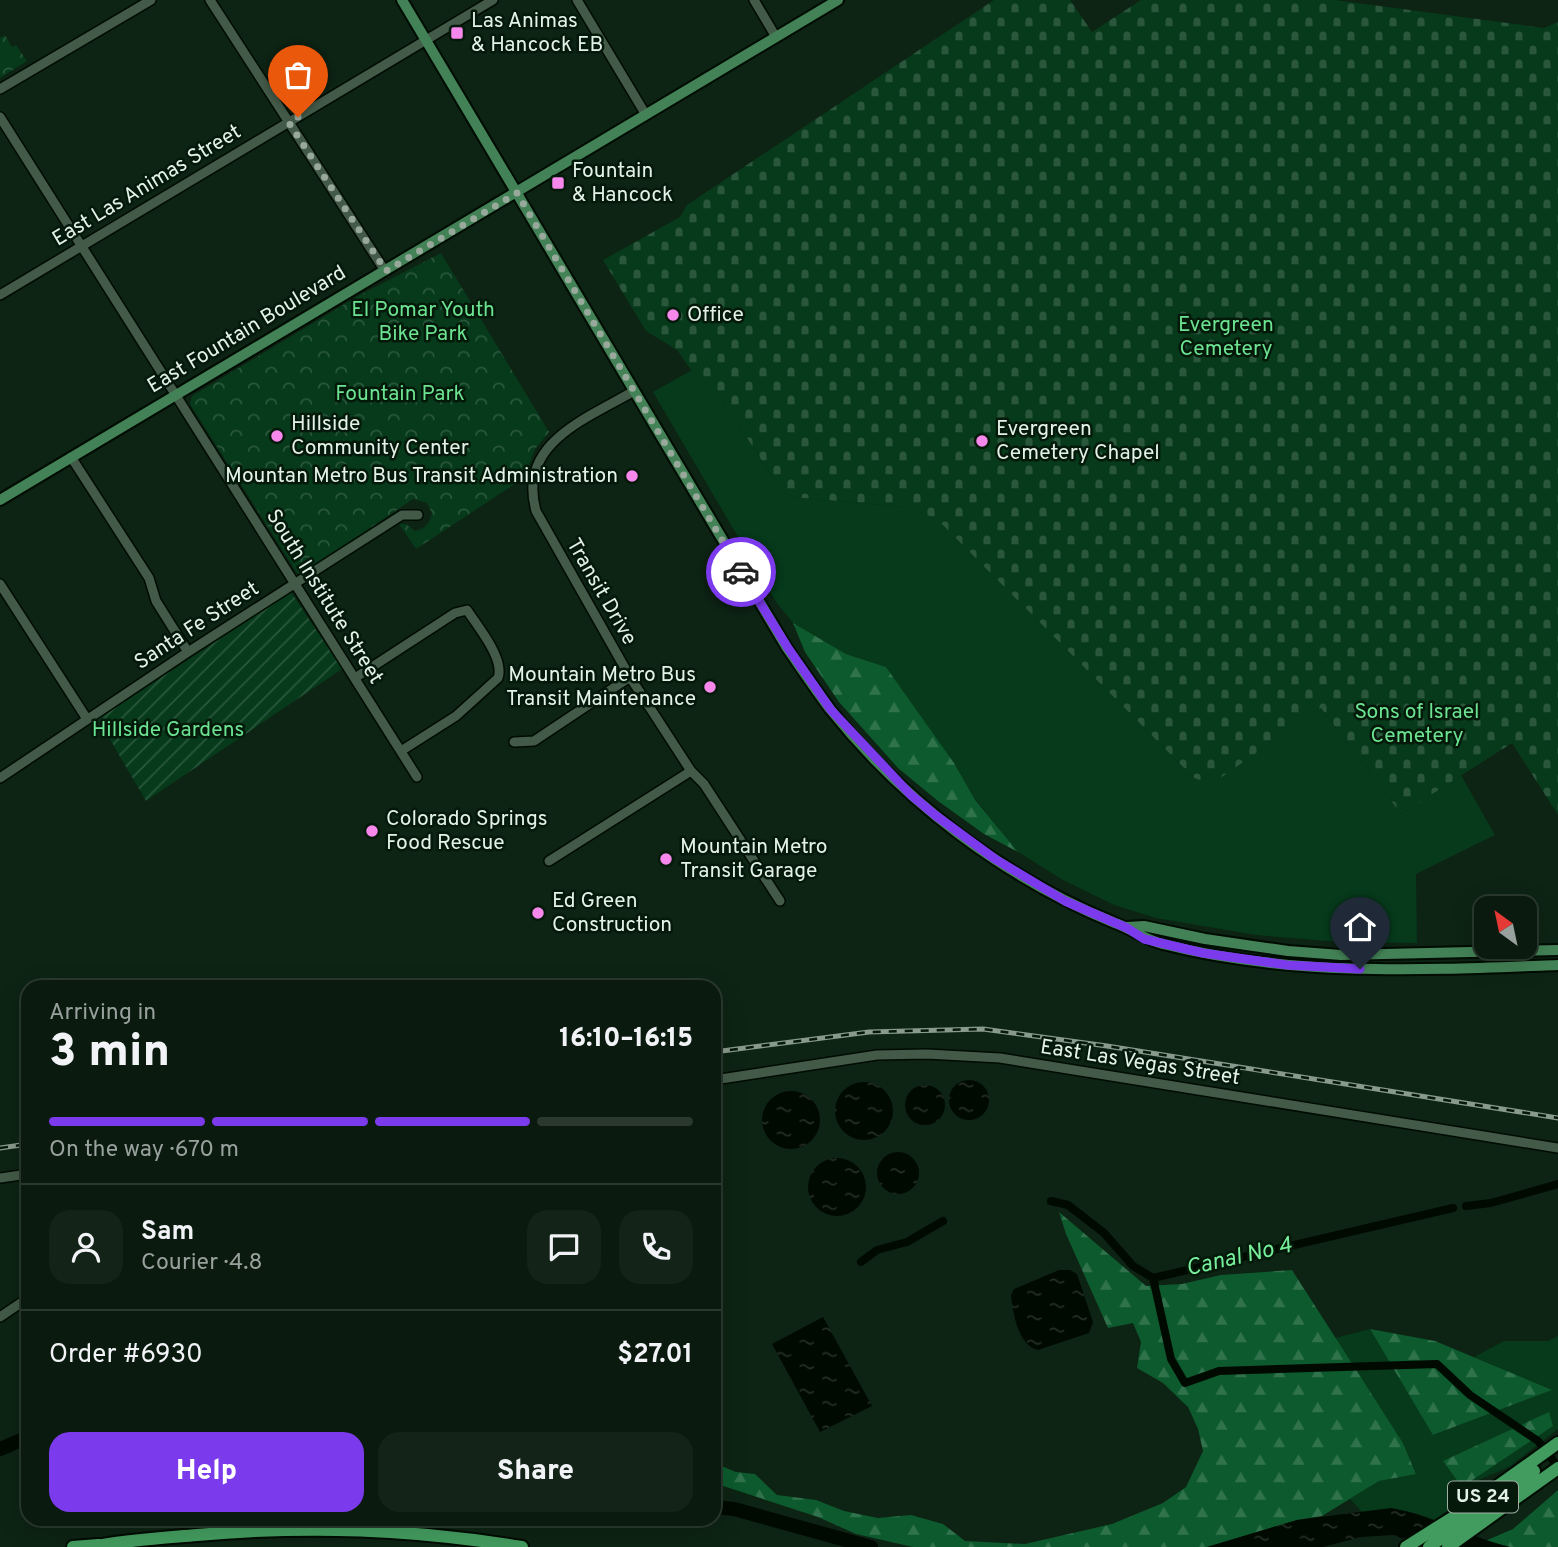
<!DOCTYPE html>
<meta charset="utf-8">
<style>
:root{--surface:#0a1a0e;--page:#132317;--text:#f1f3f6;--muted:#99a19e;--line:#2a382e;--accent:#7c3aed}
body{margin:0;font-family:Overpass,sans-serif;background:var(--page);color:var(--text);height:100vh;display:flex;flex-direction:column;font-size:26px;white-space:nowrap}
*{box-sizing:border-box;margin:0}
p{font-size:23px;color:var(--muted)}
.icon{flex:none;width:38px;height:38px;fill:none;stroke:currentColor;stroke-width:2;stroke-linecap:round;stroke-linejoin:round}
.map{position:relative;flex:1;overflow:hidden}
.sheet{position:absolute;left:21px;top:980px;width:700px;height:546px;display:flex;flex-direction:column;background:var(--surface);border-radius:21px;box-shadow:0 7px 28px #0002,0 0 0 2px var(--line)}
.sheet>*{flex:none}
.needle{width:46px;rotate:327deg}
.controls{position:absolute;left:1474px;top:896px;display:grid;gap:14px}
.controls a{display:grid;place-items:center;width:63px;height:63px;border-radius:14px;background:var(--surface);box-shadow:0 7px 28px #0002,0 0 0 2px var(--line);font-size:35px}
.pin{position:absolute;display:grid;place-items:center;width:60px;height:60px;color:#fff;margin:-72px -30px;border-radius:50% 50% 50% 0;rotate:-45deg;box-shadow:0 0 7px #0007}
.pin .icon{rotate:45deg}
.courier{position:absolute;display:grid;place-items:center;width:70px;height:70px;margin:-35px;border:5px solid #7c3aed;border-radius:50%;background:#fff;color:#222;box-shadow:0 2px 9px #0007}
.overview em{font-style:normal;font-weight:800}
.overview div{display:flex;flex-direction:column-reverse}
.overview{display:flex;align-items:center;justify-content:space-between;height:119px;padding:0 28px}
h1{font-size:46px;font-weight:800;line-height:52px}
.bar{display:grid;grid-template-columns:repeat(4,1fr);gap:10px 7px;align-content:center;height:84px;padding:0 28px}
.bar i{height:9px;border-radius:5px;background:var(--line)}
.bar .on{background:var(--accent)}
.bar p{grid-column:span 4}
.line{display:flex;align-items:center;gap:18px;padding:0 28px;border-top:2px solid var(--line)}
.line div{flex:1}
.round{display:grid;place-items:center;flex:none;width:74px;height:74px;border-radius:21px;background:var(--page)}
.action{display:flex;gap:14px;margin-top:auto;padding:14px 28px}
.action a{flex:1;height:80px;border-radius:21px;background:var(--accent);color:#fff;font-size:28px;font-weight:800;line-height:80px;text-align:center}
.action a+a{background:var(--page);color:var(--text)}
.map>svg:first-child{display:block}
.grass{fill:#063a1b}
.forest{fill:url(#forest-firs)}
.cemetery{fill:url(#cemetery-stones)}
.park{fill:url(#park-crowns)}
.garden{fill:url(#garden-furrows)}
.water{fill:url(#water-ripples)}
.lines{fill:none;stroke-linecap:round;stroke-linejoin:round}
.canal{stroke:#000a00;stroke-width:8}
.river{stroke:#000a00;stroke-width:14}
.minor-casing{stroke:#000c02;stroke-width:12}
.major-casing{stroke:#000c02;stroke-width:14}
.highway-casing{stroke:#000c02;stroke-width:16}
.minor{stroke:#435a48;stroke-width:9}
.major{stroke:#438256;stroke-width:10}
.highway{stroke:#439c5f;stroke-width:12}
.rail-casing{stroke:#889a8c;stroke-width:5}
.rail{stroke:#04190a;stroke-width:2.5;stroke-dasharray:8;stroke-linecap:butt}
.done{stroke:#98a99c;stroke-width:7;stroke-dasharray:0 12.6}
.route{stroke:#7c3aed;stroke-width:9}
.poi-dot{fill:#f688ec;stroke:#04190a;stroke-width:2.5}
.labels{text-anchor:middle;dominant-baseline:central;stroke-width:5;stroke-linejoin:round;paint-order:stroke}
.shield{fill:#04190a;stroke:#a0b0a4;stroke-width:2}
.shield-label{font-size:19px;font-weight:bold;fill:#e3f1e6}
.poi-label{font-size:21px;fill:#e3f1e6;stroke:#04190a;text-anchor:start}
.street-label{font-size:21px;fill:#e3f1e6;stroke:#04190a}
.park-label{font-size:21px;fill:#6ce391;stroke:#04190a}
.water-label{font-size:23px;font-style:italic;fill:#77ee9b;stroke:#04190a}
</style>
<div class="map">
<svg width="1558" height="1547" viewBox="0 0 1558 1547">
<defs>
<pattern id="forest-firs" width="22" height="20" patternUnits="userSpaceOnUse" patternTransform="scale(1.75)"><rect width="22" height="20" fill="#0c5a2d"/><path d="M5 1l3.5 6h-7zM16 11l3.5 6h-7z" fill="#2f724b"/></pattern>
<pattern id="cemetery-stones" width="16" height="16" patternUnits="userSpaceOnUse" patternTransform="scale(1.75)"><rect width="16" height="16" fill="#063a1b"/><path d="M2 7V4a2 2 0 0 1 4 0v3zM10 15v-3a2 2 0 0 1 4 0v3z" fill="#2a573c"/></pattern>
<pattern id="park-crowns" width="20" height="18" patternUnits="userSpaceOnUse" patternTransform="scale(1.75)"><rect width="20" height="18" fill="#063a1b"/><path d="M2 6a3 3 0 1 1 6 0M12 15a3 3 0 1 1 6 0" fill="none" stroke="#2a573c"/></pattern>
<pattern id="garden-furrows" width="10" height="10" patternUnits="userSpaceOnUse" patternTransform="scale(1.75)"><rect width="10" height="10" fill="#063a1b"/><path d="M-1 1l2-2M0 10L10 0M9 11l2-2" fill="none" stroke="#2a573c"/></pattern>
<pattern id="water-ripples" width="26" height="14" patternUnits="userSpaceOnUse" patternTransform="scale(1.75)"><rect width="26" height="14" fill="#000a00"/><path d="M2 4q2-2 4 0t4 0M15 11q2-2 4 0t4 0" fill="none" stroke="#252e25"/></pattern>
</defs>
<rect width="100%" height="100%" fill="#0d2313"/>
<path class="grass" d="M692 370 718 394 780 488 792 497 907 507 937 518 1194 778 1216 780 1321 708 1401 814 1461 775 1495 835 1416 874 1417 943 1339 942 1256 935 1156 918 1114 905 1063 880 1018 852 976 800 954 763 886 667 846 654 793 623 776 602 653 392Z
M1370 1329 1434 1435 1551 1390 1474 1357 1504 1341H1548L1558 1336V1429L1509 1467 1463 1487 1469 1496 1434 1520C1409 1509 1388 1508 1362 1512L1350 1499 1379 1481 1416 1473 1403 1443 1335 1338Z"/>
<path class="forest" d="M793 623 846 654 886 667 954 763 976 801 1018 852 984 834 938 801 898 768 839 702 805 652Z
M1059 1212 1146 1286 1182 1284 1221 1275 1292 1270 1403 1443 1416 1474 1379 1481 1322 1516 1297 1520 1207 1547H913L856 1534 818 1517 714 1483V1459L719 1465 736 1472 755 1474 777 1495 816 1500 844 1511 878 1518 911 1515 943 1524 965 1541 1025 1544 1112 1524 1163 1503 1186 1487 1203 1451 1198 1429 1188 1407 1163 1383 1137 1368 1141 1342 1133 1323 1108 1328 1066 1234Z
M1370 1329 1435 1341 1552 1390 1433 1435Z
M1549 1412 1553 1426 1462 1487 1443 1461Z
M1558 1490V1547H1510L1485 1541 1513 1529Z"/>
<path class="cemetery" d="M994 0H1070L1092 32 1141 0H1335L1544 28 1558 22V815L1512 743 1401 814 1321 708 1216 781 1206 782 1194 778 937 519 907 507 792 497 780 488 718 394 709 395 677 350 646 331 603 260 680 217 687 205Z"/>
<path class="park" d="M5 35 12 47 16 45 27 61 0 78V38Z
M441 253 549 432 535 449 524 478 416 549 399 524H406L415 531C425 529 430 523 432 513L427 503 413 499 302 574 297 573 190 404 192 396 358 296Z"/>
<path class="garden" d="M291 592 342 669 146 801 98 719Z"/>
<path class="water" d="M949 1100a20 20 0 1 1 40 0a20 20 0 1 1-40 0Z
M835 1111a29 29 0 1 1 58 0a29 29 0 1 1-58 0Z
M905 1105a20 20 0 1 1 40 0a20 20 0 1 1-40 0Z
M762 1120a29 29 0 1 1 58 0a29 29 0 1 1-58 0Z
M877 1173a21 21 0 1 1 42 0a21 21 0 1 1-42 0Z
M808 1187a29 29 0 1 1 58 0a29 29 0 1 1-58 0Z
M1059 1270H1070L1077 1274 1093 1322 1089 1333 1038 1350C1018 1346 1013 1313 1011 1295L1014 1289Z
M823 1317 872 1406 820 1432 772 1344Z
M1391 1508C1432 1515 1469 1537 1510 1547H1421L1393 1535 1361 1537 1323 1547H1207L1297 1520Z"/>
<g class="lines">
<path class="canal" d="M1051 1201 1068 1205 1104 1233 1133 1266 1153 1278 1453 1208
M1466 1206 1491 1203 1558 1184
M861 1262 877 1250 907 1242 943 1221
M1153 1278 1171 1359 1185 1383 1219 1371 1437 1364 1470 1395 1538 1441 1558 1467"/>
<path class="river" d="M0 1449 28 1437
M714 1507 734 1509 871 1547"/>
<g class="minor-casing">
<path id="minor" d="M210 0 385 271
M577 0 646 115
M754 0 776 37
M0 89 151 0
M0 117 417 777
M0 295 493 0
M634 391C586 419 517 443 536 511L630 677 691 771 704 784 780 901
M71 457 149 578 156 601 188 652
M0 584 87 719
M355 678 455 613 467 610C478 627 505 659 498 678L456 716 401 751
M514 742 534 741 630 677
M0 778 188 652 402 515H418
M549 861 691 771
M714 1080 877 1055 927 1054 1000 1058 1558 1148
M0 1178 28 1174
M0 1317 28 1298"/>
</g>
<g class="major-casing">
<path id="major" d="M402 0 787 648C801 668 815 689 830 709 904 802 1005 878 1115 923 1132 929 1145 940 1163 944 1292 977 1426 970 1558 965
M0 500 838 0
M1127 927 1144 926 1205 939 1288 951 1341 955 1558 950"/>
</g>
<g class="highway-casing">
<path id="highway" d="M73 1547 98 1545
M91 1547C126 1540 162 1538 197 1535 309 1525 412 1529 522 1547
M1406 1547 1460 1513 1558 1443
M1429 1547 1534 1471
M1448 1547 1558 1468"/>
</g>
<use href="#minor" class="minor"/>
<use href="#major" class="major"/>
<use href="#highway" class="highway"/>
<g class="rail-casing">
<path id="rail" d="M714 1052 869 1032 983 1029 1107 1046 1558 1118
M0 1148 28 1144"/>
</g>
<use href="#rail" class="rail"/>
</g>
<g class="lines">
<path class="done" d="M298 117 289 123 386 271 517 193 741 572"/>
<path class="route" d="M741 572 788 648 831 710 910 794 935 815 995 859 1065 901 1127 928 1144 939 1203 953 1287 965 1360 969"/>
</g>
<g class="poi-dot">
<rect x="450" y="26" width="14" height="14" rx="3.5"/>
<rect x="551" y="176" width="14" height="14" rx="3.5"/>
<circle cx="673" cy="315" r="7"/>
<circle cx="277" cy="436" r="7"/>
<circle cx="982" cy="441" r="7"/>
<circle cx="632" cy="476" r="7"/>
<circle cx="710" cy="687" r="7"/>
<circle cx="372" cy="831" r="7"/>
<circle cx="666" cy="859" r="7"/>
<circle cx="538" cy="913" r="7"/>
</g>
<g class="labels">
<rect class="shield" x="1448" y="1481.5" width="70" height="31" rx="5"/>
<g class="shield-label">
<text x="1483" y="1497">US 24</text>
</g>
<g class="poi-label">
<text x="471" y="21">Las Animas<tspan x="471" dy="24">&amp; Hancock EB</tspan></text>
<text x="572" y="171">Fountain<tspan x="572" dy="24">&amp; Hancock</tspan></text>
<text x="687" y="315">Office</text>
<text x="291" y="424">Hillside<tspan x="291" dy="24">Community Center</tspan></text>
<text x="996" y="429">Evergreen<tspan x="996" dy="24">Cemetery Chapel</tspan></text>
<text x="618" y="476" text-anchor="end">Mountan Metro Bus Transit Administration</text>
<text x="696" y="675" text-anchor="end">Mountain Metro Bus<tspan x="696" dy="24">Transit Maintenance</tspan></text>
<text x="386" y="819">Colorado Springs<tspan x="386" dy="24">Food Rescue</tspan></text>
<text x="680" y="847">Mountain Metro<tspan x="680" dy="24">Transit Garage</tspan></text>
<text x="552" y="901">Ed Green<tspan x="552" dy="24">Construction</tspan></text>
</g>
<g class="street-label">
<text transform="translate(147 186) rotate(-31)">East Las Animas Street</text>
<text transform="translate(247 330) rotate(-31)">East Fountain Boulevard</text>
<text transform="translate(601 592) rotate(60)">Transit Drive</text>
<text transform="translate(324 597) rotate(58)">South Institute Street</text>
<text transform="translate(197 626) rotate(-33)">Santa Fe Street</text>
<text transform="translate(1140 1063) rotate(9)">East Las Vegas Street</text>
</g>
<g class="park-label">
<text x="423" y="310">El Pomar Youth<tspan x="423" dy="24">Bike Park</tspan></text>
<text x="1226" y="325">Evergreen<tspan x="1226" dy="24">Cemetery</tspan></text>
<text x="400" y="394">Fountain Park</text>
<text x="1417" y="712">Sons of Israel<tspan x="1417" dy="24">Cemetery</tspan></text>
<text x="168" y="730">Hillside Gardens</text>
</g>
<g class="water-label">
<text transform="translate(1239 1258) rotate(-13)">Canal No 4</text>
</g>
</g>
</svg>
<div class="controls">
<a><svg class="needle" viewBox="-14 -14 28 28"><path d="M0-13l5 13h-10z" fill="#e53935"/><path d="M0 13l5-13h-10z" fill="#99a19e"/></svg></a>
</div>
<div class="pin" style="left:298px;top:117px;background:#ea580c"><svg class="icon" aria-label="bag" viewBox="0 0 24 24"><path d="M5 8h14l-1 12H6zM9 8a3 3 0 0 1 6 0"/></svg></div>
<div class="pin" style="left:1360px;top:969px;background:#1f2937"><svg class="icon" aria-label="home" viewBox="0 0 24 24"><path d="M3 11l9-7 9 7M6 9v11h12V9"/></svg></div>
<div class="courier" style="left:741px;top:572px"><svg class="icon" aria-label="car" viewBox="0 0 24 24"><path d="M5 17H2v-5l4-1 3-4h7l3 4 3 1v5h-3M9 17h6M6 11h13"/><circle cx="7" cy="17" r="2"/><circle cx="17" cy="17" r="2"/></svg></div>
<section class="sheet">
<div class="overview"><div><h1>3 min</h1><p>Arriving in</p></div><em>16:10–16:15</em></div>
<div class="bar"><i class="on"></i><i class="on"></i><i class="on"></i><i></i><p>On the way · 670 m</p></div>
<div class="line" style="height:126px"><a class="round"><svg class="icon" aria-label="person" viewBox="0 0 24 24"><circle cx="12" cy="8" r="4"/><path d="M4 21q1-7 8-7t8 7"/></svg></a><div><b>Sam</b><p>Courier · 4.8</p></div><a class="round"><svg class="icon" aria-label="chat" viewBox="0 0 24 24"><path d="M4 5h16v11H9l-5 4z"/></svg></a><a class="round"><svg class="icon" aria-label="phone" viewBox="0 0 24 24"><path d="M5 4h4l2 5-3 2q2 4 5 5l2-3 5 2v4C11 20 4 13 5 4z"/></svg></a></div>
<div class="line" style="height:91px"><div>Order #6930</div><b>$27.01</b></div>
<div class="action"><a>Help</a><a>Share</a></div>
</section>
</div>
